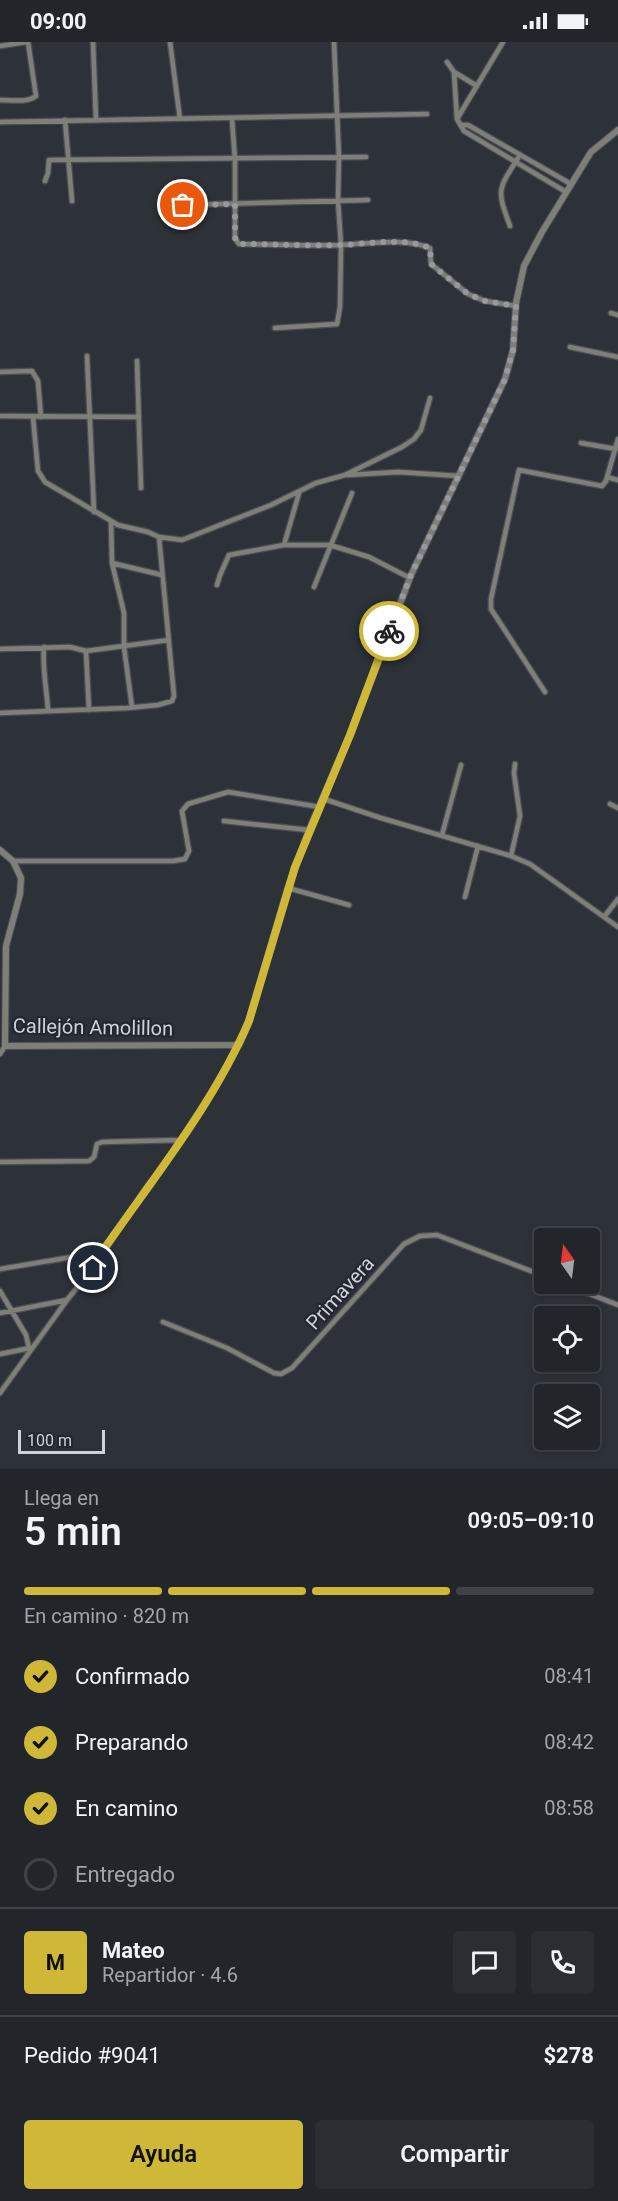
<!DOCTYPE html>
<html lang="es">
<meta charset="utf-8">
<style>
:root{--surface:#22262b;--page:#2a2e33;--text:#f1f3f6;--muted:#a2a5a9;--line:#3f4347;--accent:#cfb837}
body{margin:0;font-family:Roboto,sans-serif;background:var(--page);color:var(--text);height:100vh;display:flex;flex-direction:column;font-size:22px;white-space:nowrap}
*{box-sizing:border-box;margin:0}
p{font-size:20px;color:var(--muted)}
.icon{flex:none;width:33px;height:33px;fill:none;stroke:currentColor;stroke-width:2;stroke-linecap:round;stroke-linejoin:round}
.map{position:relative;height:1427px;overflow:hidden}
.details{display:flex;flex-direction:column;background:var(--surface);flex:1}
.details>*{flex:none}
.needle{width:39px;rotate:346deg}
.fabs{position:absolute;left:534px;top:1186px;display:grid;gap:12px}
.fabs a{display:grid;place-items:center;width:66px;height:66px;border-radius:6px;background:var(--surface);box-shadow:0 3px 9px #0003,0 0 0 2px var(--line);font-size:30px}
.scale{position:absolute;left:18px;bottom:15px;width:87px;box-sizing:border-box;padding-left:6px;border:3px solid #cfd2d7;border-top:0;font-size:16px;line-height:21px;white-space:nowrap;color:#cfd2d7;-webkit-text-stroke:4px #23282f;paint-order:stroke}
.pin{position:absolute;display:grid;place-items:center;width:51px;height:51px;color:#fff;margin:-26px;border:3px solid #fff;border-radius:50%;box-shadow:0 2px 6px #0007}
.courier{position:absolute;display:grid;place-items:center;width:60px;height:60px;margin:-30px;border:4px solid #cfb837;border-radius:50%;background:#fff;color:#222;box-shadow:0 2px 8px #0007}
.headline em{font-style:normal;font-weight:600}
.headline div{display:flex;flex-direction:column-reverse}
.headline{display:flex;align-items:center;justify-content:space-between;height:102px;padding:0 24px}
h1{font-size:39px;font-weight:600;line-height:45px}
.bar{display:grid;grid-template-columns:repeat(4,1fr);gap:9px 6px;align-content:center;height:72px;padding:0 24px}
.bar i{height:8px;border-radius:4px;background:var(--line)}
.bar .on{background:var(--accent)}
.bar p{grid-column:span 4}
.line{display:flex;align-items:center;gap:15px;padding:0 24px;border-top:2px solid var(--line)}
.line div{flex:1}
.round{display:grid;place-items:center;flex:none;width:63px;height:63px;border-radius:6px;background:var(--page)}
ol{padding:0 24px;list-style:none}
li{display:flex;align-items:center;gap:18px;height:66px}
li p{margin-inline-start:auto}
li .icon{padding:6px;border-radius:50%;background:var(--accent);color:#111;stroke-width:4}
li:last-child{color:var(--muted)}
li i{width:33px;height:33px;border:3px solid var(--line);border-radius:50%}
.action{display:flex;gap:12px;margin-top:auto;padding:12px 24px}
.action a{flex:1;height:69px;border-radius:6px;background:var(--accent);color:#111;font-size:24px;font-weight:600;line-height:69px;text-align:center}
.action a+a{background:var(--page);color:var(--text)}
.status{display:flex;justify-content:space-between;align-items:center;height:42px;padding:0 30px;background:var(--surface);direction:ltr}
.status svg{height:16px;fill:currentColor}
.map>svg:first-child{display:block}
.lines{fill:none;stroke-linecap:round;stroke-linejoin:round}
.minor-casing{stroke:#4a4f55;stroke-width:7}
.tertiary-casing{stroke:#4a4f55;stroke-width:8}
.minor{stroke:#7f7f7a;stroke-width:4.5}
.tertiary{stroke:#7f7f7a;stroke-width:6}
.done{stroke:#969aa0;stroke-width:6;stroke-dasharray:0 10.8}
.route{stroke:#cfb837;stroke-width:8}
.labels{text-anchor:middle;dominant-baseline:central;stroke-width:4.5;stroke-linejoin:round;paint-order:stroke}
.street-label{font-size:20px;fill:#cfd2d7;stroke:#23282f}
</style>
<div class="status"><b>09:00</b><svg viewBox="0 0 49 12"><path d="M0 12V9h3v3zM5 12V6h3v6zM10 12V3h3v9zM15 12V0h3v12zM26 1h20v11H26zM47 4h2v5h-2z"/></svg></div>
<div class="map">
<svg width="618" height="1427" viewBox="0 0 618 1427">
<rect width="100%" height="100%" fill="#2d3239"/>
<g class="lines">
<g class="minor-casing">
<path id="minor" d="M93 0 96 78
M170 0 180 77
M0 4 26 0
M447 20 454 30 477 44
M454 30 457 77 464 89 566 150
M0 58C11 58 27 61 36 54L28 0
M232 77 235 118V196L239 202C273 202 307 204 341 203 369 202 403 195 430 206L431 222 468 252 485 259 516 264
M457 77 503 0
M65 78 72 159
M0 80 427 72
M462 83H468L571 142
M45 139 48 131 49 118 366 115
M183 163 368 158
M510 184C497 148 497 149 518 116
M611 271 618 273
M275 286 337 282 340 265 341 203 338 158 339 116 334 0
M570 305 618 315
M87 314 94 470
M137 319 141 446
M0 330 32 329 38 339 41 375
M0 374 139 375
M33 375 38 429 45 440 118 483 148 490 159 495 182 498 271 463 316 441 345 433 402 405 414 397 421 388 430 356
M581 401 616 407
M348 433 398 430 459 434
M607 435 618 438
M111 480 112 521 124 571V605L132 665
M284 503 299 451
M112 521 162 533
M217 543 220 533 229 513 284 503H330L369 515 410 536
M314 545 352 451
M44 605C42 627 47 648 48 669
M0 607 70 605 86 609 169 598
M86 609 89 668
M545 650 491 567V557L518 432 519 428 602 444 606 439 618 397
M0 671 127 666 158 663 172 659 174 654 159 495
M324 757 381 776 511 814 530 822 618 885
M610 762 618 766
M224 779 309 788
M442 793 461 723
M511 814 520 774 514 731 515 722
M13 819H173L185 817 189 809 182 769 188 762 228 750 320 765
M288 846 349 863
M465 855 478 804
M604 875 618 857
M0 1012 5 1004
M0 1120 89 1119 94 1115 97 1102 102 1100 181 1098
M0 1227 102 1210
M564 1242 618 1263
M0 1249 26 1293 29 1306
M0 1271 67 1258
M163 1280 227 1306 274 1331 281 1332 292 1326 404 1202 420 1194 437 1193 544 1234
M0 1312 30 1306
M0 1351 67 1258 93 1226 148 1143 162 1127 209 1054 239 1003"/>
</g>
<g class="tertiary-casing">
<path id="tertiary" d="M0 808 13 819 21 836 20 852 6 904 5 1004 239 1003 249 979 288 846 309 788 350 693 411 533 505 337 513 308 516 261 524 224 542 190 591 110 618 88"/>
</g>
<use href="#minor" class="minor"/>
<use href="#tertiary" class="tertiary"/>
</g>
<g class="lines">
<path class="done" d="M183 163 235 162V196L239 202C273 202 307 204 341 203 369 202 403 195 430 206L431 222 468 252 485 259 516 264 513 308 505 337 411 533 389 589"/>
<path class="route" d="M93 1226 102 1210C154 1135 213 1063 249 979L295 825 350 693 389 589"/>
</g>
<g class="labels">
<g class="street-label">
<text transform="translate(93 985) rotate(1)">Callejón Amolillon</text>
<text transform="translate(340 1251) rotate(-48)">Primavera</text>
</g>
</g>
</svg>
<div class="fabs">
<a><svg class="needle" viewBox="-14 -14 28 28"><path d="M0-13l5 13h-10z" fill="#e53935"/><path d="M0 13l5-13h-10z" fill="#a2a5a9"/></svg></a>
<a><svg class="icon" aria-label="locate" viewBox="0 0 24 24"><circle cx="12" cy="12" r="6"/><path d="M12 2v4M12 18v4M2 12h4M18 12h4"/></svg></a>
<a><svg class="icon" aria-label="layers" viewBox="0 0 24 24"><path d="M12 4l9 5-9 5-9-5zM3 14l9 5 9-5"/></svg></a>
</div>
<div class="scale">100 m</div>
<div class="pin" style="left:183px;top:163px;background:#ea580c"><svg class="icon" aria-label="bag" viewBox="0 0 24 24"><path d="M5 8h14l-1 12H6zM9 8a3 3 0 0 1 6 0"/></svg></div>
<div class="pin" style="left:93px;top:1226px;background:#1f2937"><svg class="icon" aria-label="home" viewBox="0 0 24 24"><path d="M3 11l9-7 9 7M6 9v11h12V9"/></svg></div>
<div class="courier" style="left:389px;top:589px"><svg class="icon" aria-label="bike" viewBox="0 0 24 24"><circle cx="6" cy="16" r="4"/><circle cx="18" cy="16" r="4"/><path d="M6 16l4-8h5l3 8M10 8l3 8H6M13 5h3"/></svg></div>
</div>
<section class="details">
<div class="headline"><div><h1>5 min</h1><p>Llega en</p></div><em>09:05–09:10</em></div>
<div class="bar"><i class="on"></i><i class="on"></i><i class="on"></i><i></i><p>En camino · 820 m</p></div>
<ol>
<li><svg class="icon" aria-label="check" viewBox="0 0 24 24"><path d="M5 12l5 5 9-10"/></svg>Confirmado<p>08:41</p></li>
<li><svg class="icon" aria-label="check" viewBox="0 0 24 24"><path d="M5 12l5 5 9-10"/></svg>Preparando<p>08:42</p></li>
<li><svg class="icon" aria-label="check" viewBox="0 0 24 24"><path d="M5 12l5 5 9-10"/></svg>En camino<p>08:58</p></li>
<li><i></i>Entregado</li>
</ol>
<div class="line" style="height:108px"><b class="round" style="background:var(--accent);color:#111">M</b><div><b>Mateo</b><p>Repartidor · 4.6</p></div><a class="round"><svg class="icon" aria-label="chat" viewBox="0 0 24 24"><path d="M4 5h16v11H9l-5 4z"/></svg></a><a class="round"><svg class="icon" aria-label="phone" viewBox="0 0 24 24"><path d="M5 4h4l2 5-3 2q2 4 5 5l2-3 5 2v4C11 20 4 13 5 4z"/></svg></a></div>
<div class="line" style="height:78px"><div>Pedido #9041</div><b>$278</b></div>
<div class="action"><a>Ayuda</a><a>Compartir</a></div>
</section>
